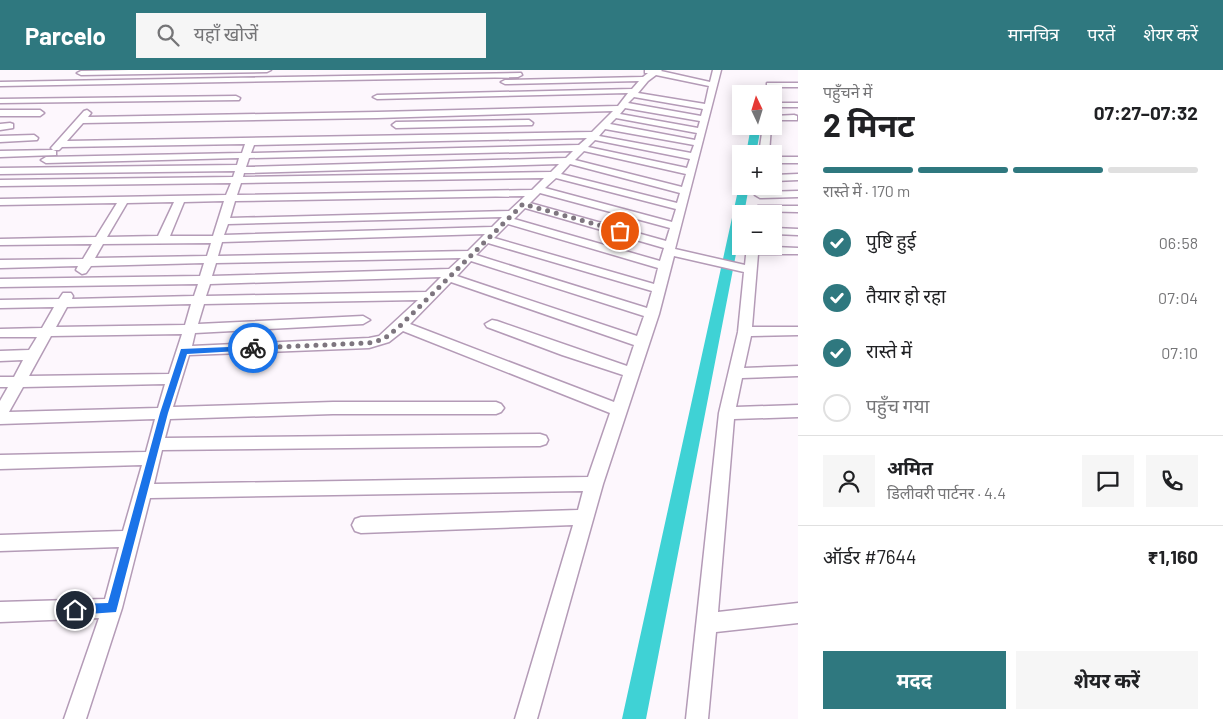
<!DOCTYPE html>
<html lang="hi">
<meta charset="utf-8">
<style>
:root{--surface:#fff;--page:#f6f6f6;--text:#202124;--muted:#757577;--line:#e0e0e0;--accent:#2f787f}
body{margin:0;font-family:Barlow,"Noto Sans Devanagari",sans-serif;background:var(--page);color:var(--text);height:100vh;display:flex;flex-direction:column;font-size:19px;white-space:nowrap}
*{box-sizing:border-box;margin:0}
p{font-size:16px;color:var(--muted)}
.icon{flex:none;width:28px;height:28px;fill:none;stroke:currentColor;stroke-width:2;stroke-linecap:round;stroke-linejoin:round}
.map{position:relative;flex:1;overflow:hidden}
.details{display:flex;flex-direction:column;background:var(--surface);width:425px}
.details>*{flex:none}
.needle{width:32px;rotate:356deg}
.fabs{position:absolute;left:732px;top:15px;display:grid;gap:10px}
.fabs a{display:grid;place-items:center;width:50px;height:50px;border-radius:0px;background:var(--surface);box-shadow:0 2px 12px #0003;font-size:25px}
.pin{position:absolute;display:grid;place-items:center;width:42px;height:42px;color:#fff;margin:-21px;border:2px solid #fff;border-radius:50%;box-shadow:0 1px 5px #0007}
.courier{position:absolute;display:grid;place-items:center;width:50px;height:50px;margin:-25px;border:4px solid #1a73e8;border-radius:50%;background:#fff;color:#222;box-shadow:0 1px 6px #0007}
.overview em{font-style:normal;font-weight:700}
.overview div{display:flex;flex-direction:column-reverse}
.overview{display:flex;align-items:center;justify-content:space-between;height:85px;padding:0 25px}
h1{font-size:32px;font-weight:700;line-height:38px}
.bar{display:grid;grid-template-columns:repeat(4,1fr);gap:8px 5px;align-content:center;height:60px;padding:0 25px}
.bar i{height:6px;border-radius:4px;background:var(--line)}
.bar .current{background:var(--accent)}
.bar p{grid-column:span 4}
.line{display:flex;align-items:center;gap:12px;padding:0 25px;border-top:1px solid var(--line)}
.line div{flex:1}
.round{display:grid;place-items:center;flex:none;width:52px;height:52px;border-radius:0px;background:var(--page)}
ol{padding:0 25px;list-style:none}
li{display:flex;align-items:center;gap:15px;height:55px}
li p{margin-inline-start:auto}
li .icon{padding:5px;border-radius:50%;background:var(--accent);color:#fff;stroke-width:4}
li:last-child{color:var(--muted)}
li i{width:28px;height:28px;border:2px solid var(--line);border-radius:50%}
.cta{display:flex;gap:10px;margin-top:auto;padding:10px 25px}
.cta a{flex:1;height:58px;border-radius:0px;background:var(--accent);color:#fff;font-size:20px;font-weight:700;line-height:58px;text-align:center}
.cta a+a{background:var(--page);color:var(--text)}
header{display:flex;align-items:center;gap:30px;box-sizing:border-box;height:70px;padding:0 25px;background:var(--accent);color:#fff}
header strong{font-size:24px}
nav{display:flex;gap:28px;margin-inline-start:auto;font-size:18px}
.search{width:350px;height:45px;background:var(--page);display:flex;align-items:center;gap:12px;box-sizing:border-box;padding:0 18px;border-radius:0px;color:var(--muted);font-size:19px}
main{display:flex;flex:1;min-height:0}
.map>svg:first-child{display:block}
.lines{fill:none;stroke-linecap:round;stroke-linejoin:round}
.canal{fill:#3fd2d5;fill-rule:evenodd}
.minor-casing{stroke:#b49bb7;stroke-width:3}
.minor{fill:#fff;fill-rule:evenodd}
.route{fill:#1a73e8}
.done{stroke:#7e767f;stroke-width:5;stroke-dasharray:0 9}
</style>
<header>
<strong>Parcelo</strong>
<div class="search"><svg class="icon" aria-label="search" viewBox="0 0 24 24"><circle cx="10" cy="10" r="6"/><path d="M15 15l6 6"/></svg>यहाँ खोजें</div>
<nav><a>मानचित्र</a><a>परतें</a><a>शेयर करें</a></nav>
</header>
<main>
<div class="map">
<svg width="798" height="649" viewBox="0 0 798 649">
<rect width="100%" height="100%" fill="#fdf7fd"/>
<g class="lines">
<path class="canal" d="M764 17 768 20 767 24H759L761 18Z
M751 56H761L756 84H746Z
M741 113V116H749L744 144H741V158L646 649H622L739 116Z"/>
<g class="minor-casing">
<path id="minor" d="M129 0H271L267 2 81 5 77 3 81 1Z
M645 0H662L661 1 710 12 713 0H721L675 179 745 195 747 176 798 178V184H758L752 257H798V265L751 266 744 298 798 296V306L742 308 736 337 798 335V347L734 349 718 542 798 533V553L716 562 708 649H686L719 343 738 262 744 202 674 186 659 244 603 414 537 649H515L573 455 361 463 355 461 352 455 355 449 361 447 578 440 583 421 150 428 122 538 86 649H64L99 548 0 552V532L105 529 119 477 0 481V465L123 461 142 395 0 399V385L146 382 155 349 0 354V331L8 317H0V307H14L23 290 0 291V281L29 280 37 267H0V259L42 258 54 237 0 238V230L59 229 63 223H71L73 226 72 229 194 226 198 214 0 217V209L200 206 204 193 91 196 86 203 82 204 76 200 78 196 0 198V190L83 189 92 174 0 175V169L96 167 117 133 0 135V129L226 125 231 113 0 116V110L233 107 235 101 0 104V98L237 95 239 88 46 93 41 90 46 87 242 83 245 74 62 77 59 80H53L51 78 84 41 87 40 91 43 88 47 377 42 618 36 628 23 377 29 373 27 377 25 632 19 639 11 505 14 501 12 505 10 643 7 648 3H645ZM656 5 709 16 705 34 638 23 648 11ZM634 27 703 39 701 46 628 33ZM625 38 700 51 698 58 620 44ZM613 41 592 62 67 71 83 53 377 48ZM616 48 697 63 695 70 610 54ZM605 59 694 75 691 83 599 66ZM587 68 579 75 251 83 254 75ZM595 70 690 89 687 98 588 77ZM573 81 566 88 246 97 249 88ZM584 81 686 104 682 117 575 90ZM559 94 551 102 243 107 244 103ZM570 94 680 123 677 133 561 104ZM544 108 532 120 237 125 241 113ZM556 108 676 139 672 152 545 118ZM540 123 670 158 666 171 530 133ZM525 126 509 141 230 148 235 131ZM224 131 213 166H170L184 132ZM174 132 158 166 107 167 127 133ZM525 138 664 178 660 191 514 149ZM502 147 492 157 224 165 228 154ZM508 154 658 198 654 214 494 168ZM485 164 468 181 218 186 222 172ZM211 173 207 186 95 188 103 174ZM488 173 652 221 647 238 476 185ZM461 188 449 199 212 206 216 193ZM471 191 644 246 637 266 457 206ZM441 207 426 222 206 226 210 214ZM451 212 634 275 627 296 497 251 492 250 485 254 487 257 562 285 623 305 614 332 410 254ZM418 230 379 266 369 268 192 276 195 263 363 254 370 250 363 246 198 254 204 234ZM191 234 185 255 56 257 67 237ZM403 261 610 343 588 407 154 414 162 380 540 376 546 374 548 370 546 366 540 364 165 368 170 349 333 344H496L501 342 504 338 501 334 496 332H333L173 337 189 285 369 278 389 272ZM182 264 169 304 29 306 51 266ZM165 314 158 338 9 342 23 317Z
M521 3 522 5 518 7 0 16V12Z
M767 13H798V17H767Z
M236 26 240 28 239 30 0 33V29Z
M774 33H798V37H774Z
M0 40H40L44 43 40 46H0Z
M794 45 797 46V50H774V46Z
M529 50 533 53 532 55 396 58 392 55 396 52Z
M10 53 13 54V58L0 60V54Z
M763 56H771L769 84H759Z
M34 65 38 68 37 70 0 72V66Z
M53 80 56 81V85L0 87V81Z
M774 87H798V93H774Z
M798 104V110L774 111V105Z
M798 121V127L760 128 755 125 760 122Z
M758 136H798V142L754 141 753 139Z
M774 158 798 159V165L774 164Z"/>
</g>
<use href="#minor" class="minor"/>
</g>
<path class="route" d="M253 276 257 278 256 280 187 284 168 343 116 542 75 545 71 543 69 540 71 536 75 534 108 533 160 343 181 279Z"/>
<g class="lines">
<path class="done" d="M253 278 369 273 384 269 401 255 523 134 620 161"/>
</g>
</svg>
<div class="fabs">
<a><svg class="needle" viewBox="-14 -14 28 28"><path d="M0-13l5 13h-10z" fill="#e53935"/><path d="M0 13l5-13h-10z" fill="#757577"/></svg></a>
<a>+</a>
<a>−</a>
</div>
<div class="pin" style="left:620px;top:161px;background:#ea580c"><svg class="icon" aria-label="bag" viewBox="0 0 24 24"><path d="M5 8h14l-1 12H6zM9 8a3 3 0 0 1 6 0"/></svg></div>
<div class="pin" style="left:75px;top:540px;background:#1f2937"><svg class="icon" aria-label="home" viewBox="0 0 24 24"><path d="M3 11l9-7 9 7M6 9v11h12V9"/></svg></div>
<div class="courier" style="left:253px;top:278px"><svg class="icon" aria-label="bike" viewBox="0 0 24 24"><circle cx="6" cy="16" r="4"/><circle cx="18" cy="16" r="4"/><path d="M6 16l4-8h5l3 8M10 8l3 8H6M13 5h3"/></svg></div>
</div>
<section class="details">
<div class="overview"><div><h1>2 मिनट</h1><p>पहुँचने में</p></div><em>07:27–07:32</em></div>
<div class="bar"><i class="current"></i><i class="current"></i><i class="current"></i><i></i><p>रास्ते में · 170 m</p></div>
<ol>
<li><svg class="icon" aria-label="check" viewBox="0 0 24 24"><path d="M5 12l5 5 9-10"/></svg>पुष्टि हुई<p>06:58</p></li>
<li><svg class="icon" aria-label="check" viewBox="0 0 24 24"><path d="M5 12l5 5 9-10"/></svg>तैयार हो रहा<p>07:04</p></li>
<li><svg class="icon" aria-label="check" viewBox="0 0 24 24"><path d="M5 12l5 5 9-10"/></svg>रास्ते में<p>07:10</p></li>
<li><i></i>पहुँच गया</li>
</ol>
<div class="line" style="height:90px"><a class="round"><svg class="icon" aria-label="person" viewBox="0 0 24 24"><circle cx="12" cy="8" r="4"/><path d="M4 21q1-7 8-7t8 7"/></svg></a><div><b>अमित</b><p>डिलीवरी पार्टनर · 4.4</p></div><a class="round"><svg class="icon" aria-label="chat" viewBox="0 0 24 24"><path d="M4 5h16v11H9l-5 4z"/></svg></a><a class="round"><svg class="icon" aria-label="phone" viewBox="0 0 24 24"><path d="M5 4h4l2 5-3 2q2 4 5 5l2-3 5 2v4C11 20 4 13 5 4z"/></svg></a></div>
<div class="line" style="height:65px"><div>ऑर्डर #7644</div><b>₹1,160</b></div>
<div class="cta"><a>मदद</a><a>शेयर करें</a></div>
</section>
</main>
